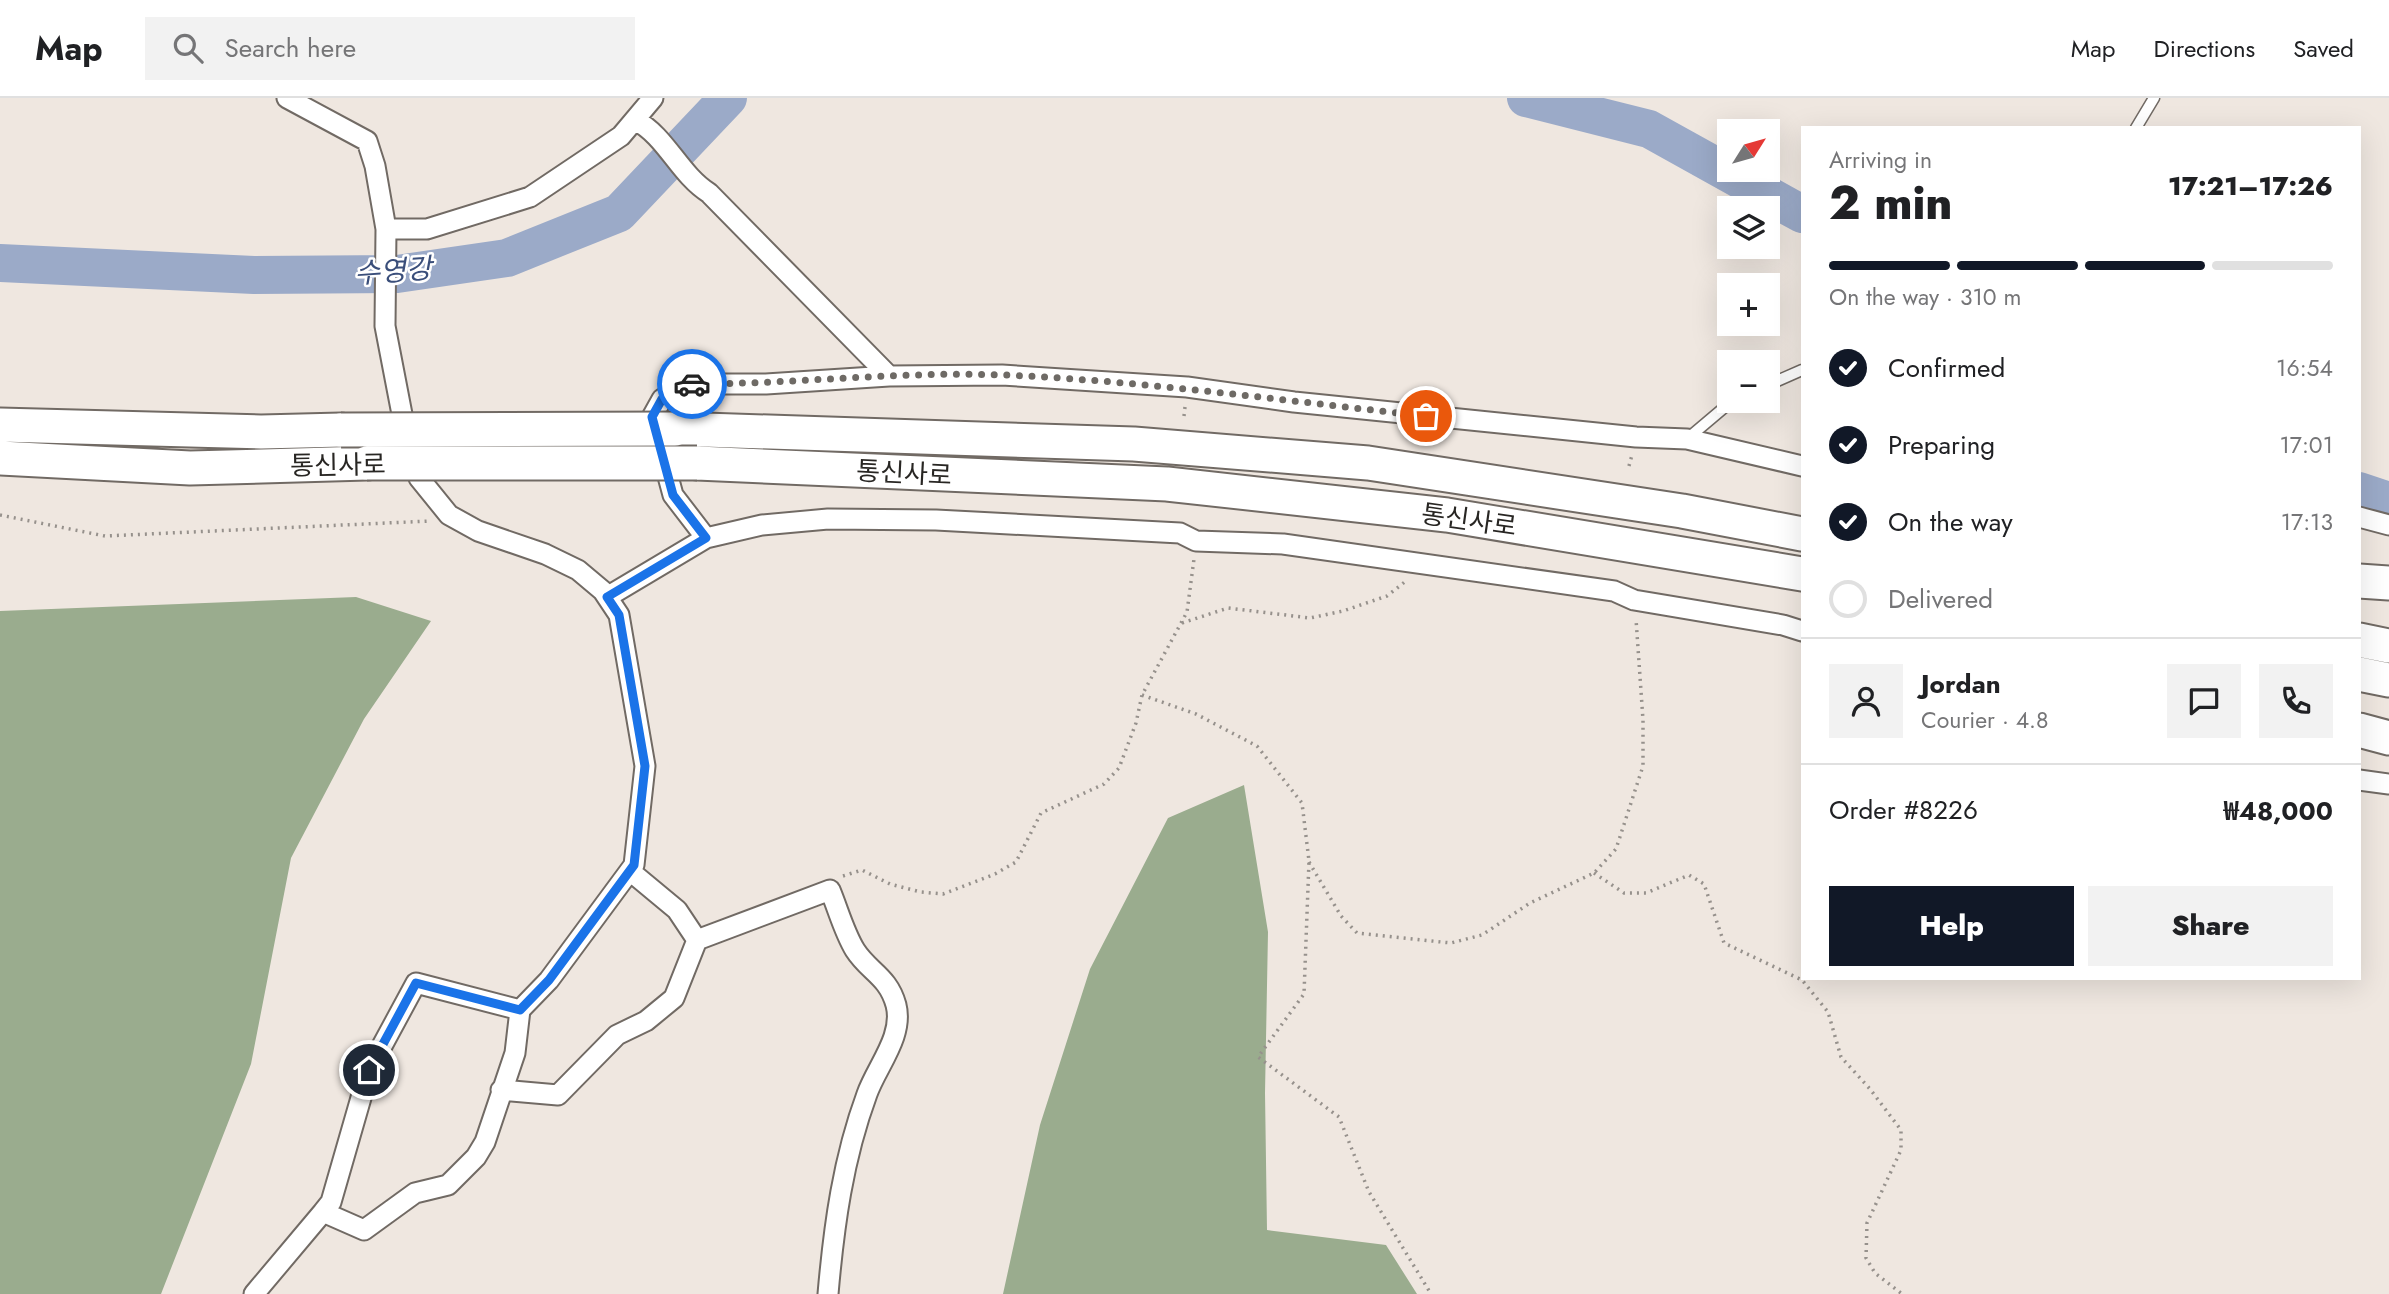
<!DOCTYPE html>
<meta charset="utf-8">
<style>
:root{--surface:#fff;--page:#f2f2f2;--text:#202124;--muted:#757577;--line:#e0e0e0;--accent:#111827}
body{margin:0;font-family:Jost,"Noto Sans KR",sans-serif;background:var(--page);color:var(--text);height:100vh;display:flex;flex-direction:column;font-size:26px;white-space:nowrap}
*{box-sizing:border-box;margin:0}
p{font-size:23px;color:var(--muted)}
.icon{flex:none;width:38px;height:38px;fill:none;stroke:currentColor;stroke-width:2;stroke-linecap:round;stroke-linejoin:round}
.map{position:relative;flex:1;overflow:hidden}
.sheet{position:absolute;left:1801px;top:28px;width:560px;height:854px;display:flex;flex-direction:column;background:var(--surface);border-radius:0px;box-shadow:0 7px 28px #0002}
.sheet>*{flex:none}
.needle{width:46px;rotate:53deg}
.controls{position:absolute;left:1717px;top:21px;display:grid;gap:14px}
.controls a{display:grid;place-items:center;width:63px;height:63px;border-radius:0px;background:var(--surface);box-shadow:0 7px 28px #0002;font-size:35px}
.pin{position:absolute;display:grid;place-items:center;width:60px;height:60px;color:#fff;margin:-30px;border:4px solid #fff;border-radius:50%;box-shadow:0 2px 7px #0007}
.courier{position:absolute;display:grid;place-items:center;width:70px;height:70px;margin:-35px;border:5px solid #1a73e8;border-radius:50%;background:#fff;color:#222;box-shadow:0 2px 9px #0007}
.summary em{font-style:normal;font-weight:800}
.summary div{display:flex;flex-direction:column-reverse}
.summary{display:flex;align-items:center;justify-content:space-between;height:119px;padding:0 28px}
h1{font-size:46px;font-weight:800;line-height:52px}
.bar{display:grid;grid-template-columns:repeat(4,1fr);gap:10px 7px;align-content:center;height:84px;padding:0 28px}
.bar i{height:9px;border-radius:5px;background:var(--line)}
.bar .current{background:var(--accent)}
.bar p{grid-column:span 4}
.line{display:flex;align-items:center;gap:18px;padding:0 28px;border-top:2px solid var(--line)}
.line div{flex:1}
.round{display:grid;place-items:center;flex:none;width:74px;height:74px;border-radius:0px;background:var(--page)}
ol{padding:0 28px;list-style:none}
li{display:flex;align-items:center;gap:21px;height:77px}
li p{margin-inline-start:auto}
li .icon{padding:7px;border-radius:50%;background:var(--accent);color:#fff;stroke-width:4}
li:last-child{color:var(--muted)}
li i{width:38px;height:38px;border:4px solid var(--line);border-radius:50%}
.primary-button{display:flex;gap:14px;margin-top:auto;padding:14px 28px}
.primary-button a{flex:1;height:80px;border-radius:0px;background:var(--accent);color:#fff;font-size:28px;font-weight:800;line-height:80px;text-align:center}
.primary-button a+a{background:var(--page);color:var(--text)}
header{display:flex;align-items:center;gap:42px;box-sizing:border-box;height:98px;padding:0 35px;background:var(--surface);border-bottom:2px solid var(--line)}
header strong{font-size:33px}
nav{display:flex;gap:38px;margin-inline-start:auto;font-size:24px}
.search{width:490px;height:63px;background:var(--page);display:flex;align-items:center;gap:18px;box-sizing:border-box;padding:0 24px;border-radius:0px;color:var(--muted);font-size:26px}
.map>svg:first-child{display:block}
.forest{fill:#9aac8e}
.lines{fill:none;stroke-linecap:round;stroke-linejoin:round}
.river{stroke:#9baac8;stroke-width:38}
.lane-casing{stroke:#716a64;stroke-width:13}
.street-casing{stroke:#716a64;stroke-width:23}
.highway-casing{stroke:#716a64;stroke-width:37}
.path{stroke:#96918c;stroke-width:3.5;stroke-dasharray:2 5;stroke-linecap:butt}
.lane{stroke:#fff;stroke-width:10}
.street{stroke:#fff;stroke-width:19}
.highway{stroke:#fff;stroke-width:33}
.highway-bridge-casing{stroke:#716a64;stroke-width:37;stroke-linecap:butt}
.highway-bridge{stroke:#fff;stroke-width:33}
.done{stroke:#6e6a65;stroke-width:7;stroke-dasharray:0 12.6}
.route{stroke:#1a73e8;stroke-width:9}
.labels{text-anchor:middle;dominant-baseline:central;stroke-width:5;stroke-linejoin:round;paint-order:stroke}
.street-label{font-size:26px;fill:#282623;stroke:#fff}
.water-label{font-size:28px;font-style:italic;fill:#3a4e7a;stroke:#fff}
</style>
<header>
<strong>Map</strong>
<div class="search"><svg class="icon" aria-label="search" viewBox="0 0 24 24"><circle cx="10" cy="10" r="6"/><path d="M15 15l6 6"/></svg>Search here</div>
<nav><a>Map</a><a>Directions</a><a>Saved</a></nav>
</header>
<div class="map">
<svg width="2389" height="1196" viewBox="0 0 2389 1196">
<rect width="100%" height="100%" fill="#efe7e0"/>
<path class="forest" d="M356 499 431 523 364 621 291 760 251 966 161 1196H0V513Z
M1244 687 1268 834 1265 995 1267 1132 1386 1147 1417 1196H1003L1040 1027 1090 871 1168 720Z"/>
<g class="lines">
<path class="river" d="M1526 0 1649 31 1802 116
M0 165 254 177 397 176 507 160 619 115 728 0
M2359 393 2389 403"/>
<g class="lane-casing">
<path id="lane" d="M2136 30 2154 0
M1768 287 1802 272
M1687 341 1732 303"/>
</g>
<g class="street-casing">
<path id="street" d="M287 0 367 43 375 68 386 131H427L530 99 621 38 653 0
M635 22C666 38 679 76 709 95L889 278 1002 277 1187 289 1294 304 1636 339 1687 341 1802 368
M889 278 766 286H689L662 301 652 319 673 397 706 440 762 427 828 421 936 422 1180 435 1196 443 1283 446 1614 493 1634 502 1783 527 1802 533
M2359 419 2389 427
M607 499 706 440
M2359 682 2389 686
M630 773 677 812 697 842
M501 992 558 997 617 937 646 923 674 900 697 842 830 792C838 811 844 834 855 852 869 874 888 878 896 907 904 938 877 968 867 996 843 1061 834 1127 828 1196
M323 1114 331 1104 369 972 416 885 520 912
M254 1196 323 1114 364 1132 415 1095 448 1087 476 1059 485 1044 515 955 520 912 549 882 634 767 645 668 619 517 603 493 578 472 545 456 478 433 449 417 419 380 406 337 385 228 386 131"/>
</g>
<g class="highway-casing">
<path id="highway" d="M0 327 261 334 341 332
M675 331 1134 346 1368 365 1682 413 1802 436
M0 360 190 370 367 365
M697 365 1167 386 1447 417 1802 476
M2359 483 2389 485
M2359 542 2389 548
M2359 576 2389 582
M2359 632 2389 640"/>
</g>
<path class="path" d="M1184 318 1185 309
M1629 368 1632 357
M0 417 105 438 430 423
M1182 525 1228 510 1310 520 1343 513 1387 498 1406 483
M1142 597 1196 616 1257 648 1302 705 1309 763 1304 896 1258 959 1339 1019 1369 1094 1431 1196
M1309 764 1341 818 1357 835 1451 845 1482 837 1530 805 1594 775 1616 751 1643 668V622L1636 521
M1594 775 1624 795H1646L1689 777 1704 786 1724 845 1802 882 1828 914 1841 959 1870 991 1901 1032V1052L1867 1125 1866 1160 1875 1175 1902 1196
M843 778 862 772 890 786 921 794 943 796 995 776 1016 764 1041 715 1104 686 1119 670 1136 625 1142 597 1187 514 1194 461"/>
<use href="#lane" class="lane"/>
<use href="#street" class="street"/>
<use href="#highway" class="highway"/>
<g class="highway-bridge-casing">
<path id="highway-bridge" d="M341 332 675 331
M367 365H697"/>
</g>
<use href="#highway-bridge" class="highway-bridge"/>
</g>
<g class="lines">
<path class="done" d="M692 286C796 286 900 273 1004 277 1146 283 1285 303 1426 318"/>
<path class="route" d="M369 972 416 885 520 912 549 882 634 767 645 668 619 517 607 499 706 440 673 397 652 319 662 301 692 286"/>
</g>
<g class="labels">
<g class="street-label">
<text transform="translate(338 367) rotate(-1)">통신사로</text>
<text transform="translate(904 375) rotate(3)">통신사로</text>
<text transform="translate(1469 422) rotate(8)">통신사로</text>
</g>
<g class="water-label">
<text transform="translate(393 173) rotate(-4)">수영강</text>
</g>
</g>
</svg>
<div class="controls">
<a><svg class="needle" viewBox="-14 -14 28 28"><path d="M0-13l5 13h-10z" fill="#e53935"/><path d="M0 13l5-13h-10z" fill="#757577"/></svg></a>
<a><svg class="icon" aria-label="layers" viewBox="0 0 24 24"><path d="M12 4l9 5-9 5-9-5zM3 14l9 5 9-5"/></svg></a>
<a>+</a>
<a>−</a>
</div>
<div class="pin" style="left:1426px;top:318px;background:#ea580c"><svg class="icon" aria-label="bag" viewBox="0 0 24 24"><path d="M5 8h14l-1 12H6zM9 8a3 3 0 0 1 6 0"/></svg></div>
<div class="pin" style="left:369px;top:972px;background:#1f2937"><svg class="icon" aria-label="home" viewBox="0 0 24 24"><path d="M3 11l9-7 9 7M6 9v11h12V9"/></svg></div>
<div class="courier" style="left:692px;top:286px"><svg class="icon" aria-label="car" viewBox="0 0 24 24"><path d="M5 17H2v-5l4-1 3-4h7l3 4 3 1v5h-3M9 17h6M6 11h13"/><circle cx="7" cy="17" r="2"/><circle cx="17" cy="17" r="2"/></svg></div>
<section class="sheet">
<div class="summary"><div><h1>2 min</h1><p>Arriving in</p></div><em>17:21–17:26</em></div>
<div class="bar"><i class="current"></i><i class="current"></i><i class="current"></i><i></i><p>On the way · 310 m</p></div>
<ol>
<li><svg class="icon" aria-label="check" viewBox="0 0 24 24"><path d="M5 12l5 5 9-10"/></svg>Confirmed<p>16:54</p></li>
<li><svg class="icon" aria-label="check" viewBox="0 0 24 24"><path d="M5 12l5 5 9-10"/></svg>Preparing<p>17:01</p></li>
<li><svg class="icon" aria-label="check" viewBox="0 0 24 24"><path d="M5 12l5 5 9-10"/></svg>On the way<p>17:13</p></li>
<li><i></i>Delivered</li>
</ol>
<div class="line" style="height:126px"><a class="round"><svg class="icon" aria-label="person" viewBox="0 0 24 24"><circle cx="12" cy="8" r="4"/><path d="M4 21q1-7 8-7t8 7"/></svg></a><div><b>Jordan</b><p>Courier · 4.8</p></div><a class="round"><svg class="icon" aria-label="chat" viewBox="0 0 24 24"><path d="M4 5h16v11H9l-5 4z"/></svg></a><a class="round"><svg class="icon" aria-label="phone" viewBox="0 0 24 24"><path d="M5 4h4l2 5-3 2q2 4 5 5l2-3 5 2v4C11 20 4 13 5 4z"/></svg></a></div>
<div class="line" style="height:91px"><div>Order #8226</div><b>₩48,000</b></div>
<div class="primary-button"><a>Help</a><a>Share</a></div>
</section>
</div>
